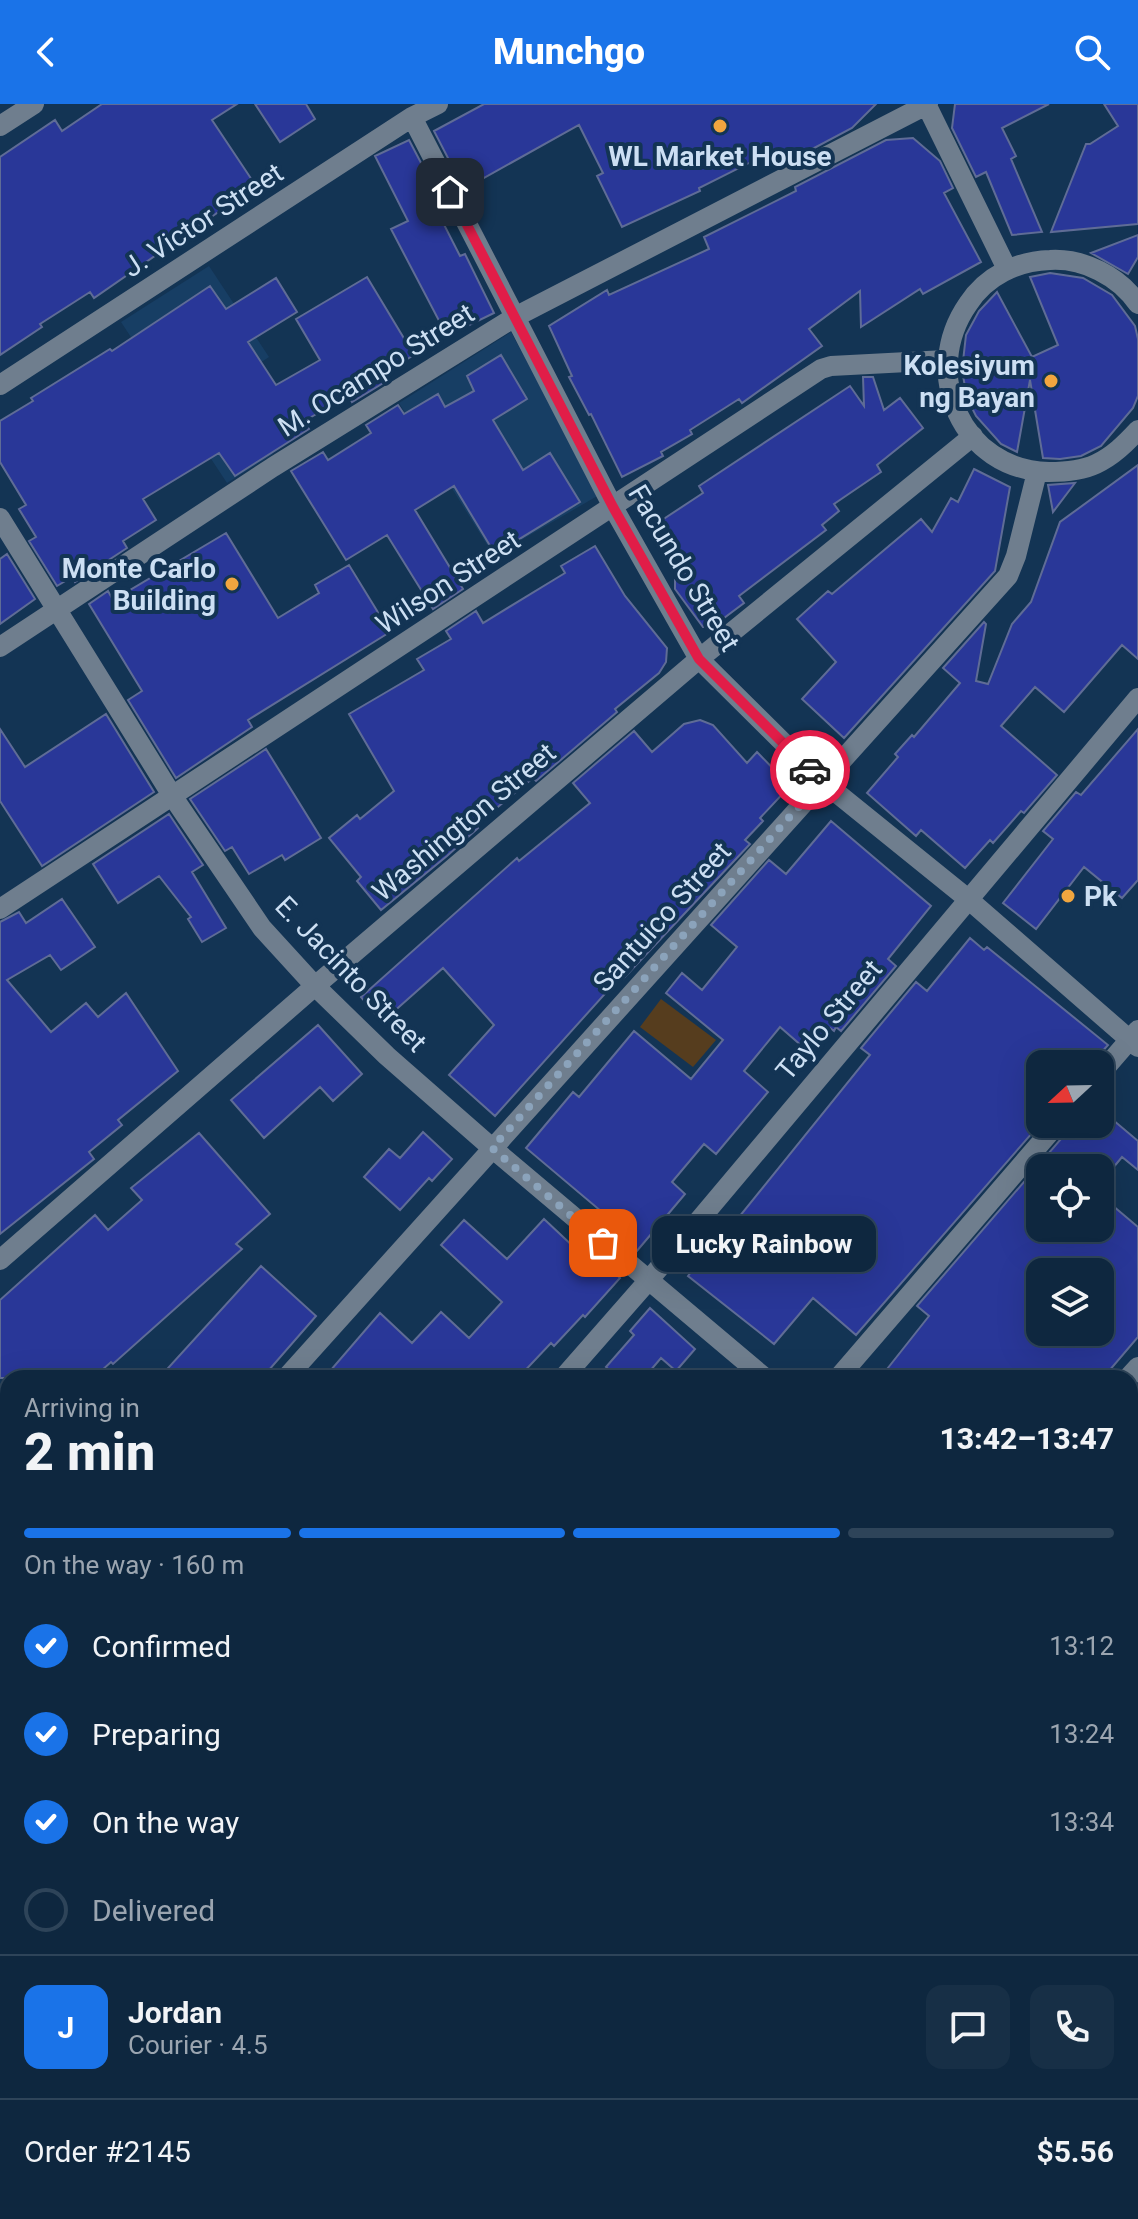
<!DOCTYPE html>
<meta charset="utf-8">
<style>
:root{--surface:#0e273f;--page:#172f46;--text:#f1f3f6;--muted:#9ba5b0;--line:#2e4459;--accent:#1a73e8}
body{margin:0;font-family:Roboto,sans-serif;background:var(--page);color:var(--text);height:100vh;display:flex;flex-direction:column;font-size:30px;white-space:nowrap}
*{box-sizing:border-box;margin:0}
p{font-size:26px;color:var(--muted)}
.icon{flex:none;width:44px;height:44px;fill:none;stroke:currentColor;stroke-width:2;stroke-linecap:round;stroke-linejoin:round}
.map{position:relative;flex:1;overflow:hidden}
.drawer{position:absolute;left:0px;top:1266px;width:1138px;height:850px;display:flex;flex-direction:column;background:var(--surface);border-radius:24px 24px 0 0;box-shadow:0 8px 32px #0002,0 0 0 2px var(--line)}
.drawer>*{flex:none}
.needle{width:52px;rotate:248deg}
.controls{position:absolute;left:1026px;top:946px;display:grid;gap:16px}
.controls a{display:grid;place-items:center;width:88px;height:88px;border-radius:16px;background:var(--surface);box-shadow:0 8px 32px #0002,0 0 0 2px var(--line);font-size:40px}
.pin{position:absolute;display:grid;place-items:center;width:68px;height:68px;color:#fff;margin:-34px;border-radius:16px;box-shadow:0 4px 12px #0006}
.courier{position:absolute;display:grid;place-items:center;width:80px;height:80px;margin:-40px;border:6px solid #e11d48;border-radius:50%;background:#fff;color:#222;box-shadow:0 2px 10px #0007}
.bubble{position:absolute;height:56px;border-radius:16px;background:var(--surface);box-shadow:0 8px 32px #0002,0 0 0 2px var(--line);font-size:26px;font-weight:800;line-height:56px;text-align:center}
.summary em{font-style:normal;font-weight:800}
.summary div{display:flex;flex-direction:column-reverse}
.summary{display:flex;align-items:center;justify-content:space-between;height:136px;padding:0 24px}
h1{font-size:52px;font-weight:800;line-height:60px}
.bar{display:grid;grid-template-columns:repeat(4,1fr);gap:12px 8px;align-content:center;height:96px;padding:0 24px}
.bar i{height:10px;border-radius:6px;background:var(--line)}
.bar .active{background:var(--accent)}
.bar p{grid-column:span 4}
.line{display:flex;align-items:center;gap:20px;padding:0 24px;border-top:2px solid var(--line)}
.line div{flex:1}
.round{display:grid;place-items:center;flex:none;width:84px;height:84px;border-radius:16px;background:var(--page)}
ol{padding:0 24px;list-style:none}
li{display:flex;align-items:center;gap:24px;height:88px}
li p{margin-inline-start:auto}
li .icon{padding:8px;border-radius:50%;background:var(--accent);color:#fff;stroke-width:4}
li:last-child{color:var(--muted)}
li i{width:44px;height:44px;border:4px solid var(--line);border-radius:50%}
header{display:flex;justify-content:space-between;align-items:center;height:104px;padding:0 24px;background:var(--accent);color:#fff;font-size:36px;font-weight:800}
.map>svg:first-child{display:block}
.built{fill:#173e64}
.green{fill:#563d1e}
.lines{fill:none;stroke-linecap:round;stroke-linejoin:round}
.stream{stroke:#28063a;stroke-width:9}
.building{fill:#293798;stroke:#5f6c96;stroke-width:2;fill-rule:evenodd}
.minor{stroke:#6f7e8e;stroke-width:20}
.major{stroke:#aac9eb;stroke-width:20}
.highway{stroke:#cfe5fe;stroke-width:24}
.done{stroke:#8ba3bb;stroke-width:8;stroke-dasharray:0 14.4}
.route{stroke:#e11d48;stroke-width:10}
.poi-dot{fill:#f1a63f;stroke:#133454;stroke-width:3}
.labels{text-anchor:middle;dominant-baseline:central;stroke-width:8;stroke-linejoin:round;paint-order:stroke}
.poi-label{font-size:28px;font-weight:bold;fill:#ccdff3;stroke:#133454;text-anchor:end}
.street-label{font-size:28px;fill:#ccdff3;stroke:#133454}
</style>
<header><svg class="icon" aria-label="back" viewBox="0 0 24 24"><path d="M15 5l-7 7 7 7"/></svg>Munchgo<svg class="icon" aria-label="search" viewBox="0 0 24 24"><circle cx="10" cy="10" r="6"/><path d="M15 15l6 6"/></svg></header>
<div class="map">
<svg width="1138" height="2115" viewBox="0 0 1138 2115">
<rect width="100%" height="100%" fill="#133454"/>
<path class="built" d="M209 162 269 253 228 280 273 350 227 379 121 218Z
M511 228 599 391 494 452 399 299Z
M1138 1310V1442L1130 1451V1319Z
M1130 1974 1138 1981V2115H866L871 2108H1130Z"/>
<path class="green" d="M661 895 716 936 693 963 640 923Z"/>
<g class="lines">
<path class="stream" d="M1130 1327 1138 1318
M458 2115 464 2108"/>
</g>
<path class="building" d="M102 0H237L212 16 256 82 94 194 90 188 40 220 42 223 0 251V53L55 16 62 27Z
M255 0H306L315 15 280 38Z
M484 0H876L852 24 784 60 777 45 699 84 700 87 622 123 597 72 603 69 579 21 464 85 434 27Z
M955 0H1049L1002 24 1016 52 1011 55 1042 128 1012 131 986 68 976 73 952 24Z
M1104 0H1138V120L1051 128 1086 40H1090L1118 22Z
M913 34 940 57 953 84 944 89 981 158 923 190 920 185 861 223 860 187 809 225 822 242 742 299 739 295 690 326 692 330 661 348 663 352 622 373 591 310 589 311 569 273 572 272 549 222 607 186 609 191 709 145 704 133 796 87 795 83 886 36Z
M409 36 441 97 434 101 460 152 465 150 494 209 447 232 391 125 408 117 375 52Z
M1138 131V153L1128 170 1091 149Z
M1050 169 1083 174 1112 191 1135 222 1138 235V292L1133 304 1101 342 1081 352 1060 355 1043 354 1030 276 1017 348 1001 340 976 312 967 294 962 266 966 231 979 207 997 188 1032 253 1058 241 1030 173Z
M367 173 414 251 381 271 385 278 352 298 349 292 304 317 309 325 235 372 219 349 143 395 156 416 123 437 127 444 75 478 72 473 57 482 29 437 36 433 19 405 26 401 0 358V317L33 297 31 294 110 245 112 247 210 182 226 205 276 174 297 208 248 238 276 281 320 256 296 215Z
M501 251 527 295 493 316 523 366 550 349 580 398 495 450 454 382 415 406 463 485 433 505 387 431 346 456 291 367 323 348 328 356 371 329 366 321 398 301 404 310 438 290 445 303 474 287 467 272Z
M863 273H873L884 306 900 294 923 324 877 361 881 368 834 400 839 407 822 421 826 426 739 492 744 499 712 523H703L675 485V476L685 469 653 422 703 389 699 382 850 282 864 302Z
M1138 361V555L1122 541 1064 608 1035 583 1001 622 1057 671 1024 709 1021 707 993 739 990 736 965 764 921 726 916 732 867 689 898 653 895 650 912 631 914 633 960 579 943 564 984 518 986 520 976 577 988 580 1012 520 1031 498 1060 418Z
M974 365 1010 383 995 467 844 634 802 595 836 558 797 515 828 487 832 490 921 415 932 428 951 394 958 398Z
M1075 379 1053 408 1048 381Z
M226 429 278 514 319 489 315 481 349 461 390 528 248 616 252 623 176 674 128 596 142 587 89 500 108 487 113 496Z
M595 442 625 492 667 544 666 558 659 569 615 605 617 608 536 677 533 674 476 721 478 724 447 752 381 806 357 777 361 773 329 734 357 711 360 715 394 687 349 610 424 566 417 555 451 535 446 527 476 507 483 519 565 469 561 462Z
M7 450 35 495 0 520V455Z
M106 610 154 688 42 762 0 697V625L25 663Z
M700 616 713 621 747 659 757 648 790 682 760 714 763 717 745 736 750 740 623 875 620 873 495 1012 449 971 494 921 443 864 382 918 361 893 517 754 519 757 590 699 573 679 634 627 652 648 684 620Z
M1138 625V776L1122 794 1084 763 1036 825 1003 799 1053 735 1043 727 1076 688 1081 691Z
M266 645 321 734 285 756 282 751 249 770 232 743 225 747 190 695Z
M169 710 203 761 192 768 226 824 202 838 188 815 191 813 159 772 118 799 93 760Z
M831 717 931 802 888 855 896 862 841 927 836 923 834 927 830 924 810 949 780 923 744 967 768 988 716 1050 704 1040 672 1078 685 1090 636 1148 602 1119 608 1113 526 1044 573 988 579 993 634 927 691 975 723 936 666 889 682 869 702 886 737 843 711 821 769 756 786 770Z
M62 795 95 843 61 866 50 851 7 876 51 928 86 899 98 913 126 889 178 967 118 1016 122 1021 89 1048 94 1055 0 1130V818L19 808 26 819Z
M970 834 984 846 987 843 1108 941 1091 960H1040V1020L856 1231 813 1194 774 1240 688 1172 728 1120 731 1123 870 951 861 944 916 878 927 887Z
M318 921 362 970 333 997 320 983 264 1034 231 996Z
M1100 1005 1138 1037V1066L1122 1053 1113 1064H1040V1124H1100V1091L1138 1123V1233L1103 1274H880L929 1212 917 1202 1067 1028 1070 1020H1100ZM1040 1168H1100V1228H1040Z
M423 1028 452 1055 432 1077 429 1074 400 1106 364 1073 389 1045 400 1054Z
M199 1029 270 1110 236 1140 242 1145 113 1260 111 1258 93 1274H0V1196L95 1111 108 1126 142 1096 131 1084Z
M544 1115 577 1146 584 1138 619 1168 617 1171 620 1174 585 1213 583 1211 554 1242 551 1239 518 1274H324L380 1209 412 1239 441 1208 469 1234 502 1198 441 1141 464 1116 507 1155Z
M261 1162 316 1212 262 1274H159Z
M650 1204 695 1245 676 1267 661 1254 644 1274H618L606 1263 634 1231 630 1227Z"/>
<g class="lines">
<path class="minor" d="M926 0 1007 165
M412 13 613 403 699 555 822 677 968 795 1138 943
M0 22 34 0
M1138 200C1119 172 1083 154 1050 156 1017 157 986 172 968 200 920 269 961 366 1049 368 1064 368 1081 367 1096 360 1113 352 1125 340 1138 326
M0 281 412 13 438 0
M0 414 173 693 262 824 315 882 387 952 492 1044 765 1274
M0 543 273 363 515 213 928 0
M0 805 821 265 831 262 946 256
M1100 970 1138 926
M0 1156 315 882 699 555 973 332
M286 1274 1008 472 1016 452 1037 368
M563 1274 648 1177 1138 594
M838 1274 1057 1020
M1128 1274 1138 1263
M0 1330 8 1339
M0 1400 8 1391
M0 1778 8 1785
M1130 1992 1138 1999
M0 2019 8 2009
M406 2115 411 2108"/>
<path class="major" d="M1130 1494 1138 1484
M1130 1672 1138 1662
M1130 1727 1138 1718
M628 2115 633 2108
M759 2115 765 2108
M806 2115 812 2108"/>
<path class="highway" d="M1130 1586 1138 1577
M1130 1651 1138 1641
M683 2115 689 2108
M738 2115 744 2108"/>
</g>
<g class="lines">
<path class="done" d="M603 1139 492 1044 822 677 810 666"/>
<path class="route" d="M450 88 613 403 699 555 810 666"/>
</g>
<g class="poi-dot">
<circle cx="720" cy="22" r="8"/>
<circle cx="1051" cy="277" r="8"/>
<circle cx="232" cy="480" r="8"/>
<circle cx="1068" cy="792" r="8"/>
</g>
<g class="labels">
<g class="poi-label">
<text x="720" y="52" text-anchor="middle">WL Market House</text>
<text x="1035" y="261">Kolesiyum<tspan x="1035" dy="32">ng Bayan</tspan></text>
<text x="216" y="464">Monte Carlo<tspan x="216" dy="32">Building</tspan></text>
<text x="1084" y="792" text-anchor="start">Pk</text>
</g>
<g class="street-label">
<text transform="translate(203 116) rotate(-33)">J. Victor Street</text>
<text transform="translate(376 266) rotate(-32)">M. Ocampo Street</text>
<text transform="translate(684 464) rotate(59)">Facundo Street</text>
<text transform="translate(448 478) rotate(-33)">Wilson Street</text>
<text transform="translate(464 718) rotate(-40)">Washington Street</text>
<text transform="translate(662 813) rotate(-48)">Santuico Street</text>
<text transform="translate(351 870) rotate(46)">E. Jacinto Street</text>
<text transform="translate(829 916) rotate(-50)">Taylo Street</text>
</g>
</g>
</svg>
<div class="controls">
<a><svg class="needle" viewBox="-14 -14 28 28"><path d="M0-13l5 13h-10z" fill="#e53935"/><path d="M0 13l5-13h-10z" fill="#9ba5b0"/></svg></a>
<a><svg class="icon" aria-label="locate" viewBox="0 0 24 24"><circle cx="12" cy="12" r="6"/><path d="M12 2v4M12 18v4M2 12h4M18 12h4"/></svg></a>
<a><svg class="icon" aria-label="layers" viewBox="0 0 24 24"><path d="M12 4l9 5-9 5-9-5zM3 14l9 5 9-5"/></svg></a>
</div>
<div class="pin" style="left:603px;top:1139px;background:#ea580c"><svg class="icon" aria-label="bag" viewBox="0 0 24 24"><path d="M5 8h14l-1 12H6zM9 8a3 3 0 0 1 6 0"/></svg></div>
<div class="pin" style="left:450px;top:88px;background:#1f2937"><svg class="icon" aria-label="home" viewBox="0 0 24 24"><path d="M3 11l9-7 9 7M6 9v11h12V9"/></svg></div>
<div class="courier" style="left:810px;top:666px"><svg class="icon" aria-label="car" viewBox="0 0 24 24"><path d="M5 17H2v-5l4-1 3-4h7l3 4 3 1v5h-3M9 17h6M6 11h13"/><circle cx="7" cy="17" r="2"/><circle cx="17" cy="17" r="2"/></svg></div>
<div class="bubble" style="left:652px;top:1112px;width:224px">Lucky Rainbow</div>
<section class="drawer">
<div class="summary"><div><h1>2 min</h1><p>Arriving in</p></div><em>13:42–13:47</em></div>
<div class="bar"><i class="active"></i><i class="active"></i><i class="active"></i><i></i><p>On the way · 160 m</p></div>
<ol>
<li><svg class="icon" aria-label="check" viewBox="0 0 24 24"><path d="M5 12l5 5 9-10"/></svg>Confirmed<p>13:12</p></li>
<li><svg class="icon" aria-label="check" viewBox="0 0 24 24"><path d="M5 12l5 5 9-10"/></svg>Preparing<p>13:24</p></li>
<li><svg class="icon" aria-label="check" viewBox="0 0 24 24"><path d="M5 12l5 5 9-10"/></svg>On the way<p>13:34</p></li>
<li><i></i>Delivered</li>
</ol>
<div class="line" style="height:144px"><b class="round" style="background:var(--accent);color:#fff">J</b><div><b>Jordan</b><p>Courier · 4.5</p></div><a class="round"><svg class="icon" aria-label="chat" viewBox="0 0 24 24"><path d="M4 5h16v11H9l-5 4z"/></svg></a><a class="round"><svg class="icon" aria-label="phone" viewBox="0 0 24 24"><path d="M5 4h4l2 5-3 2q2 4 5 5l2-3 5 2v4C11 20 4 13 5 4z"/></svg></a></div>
<div class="line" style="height:104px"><div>Order #2145</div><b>$5.56</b></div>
</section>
</div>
